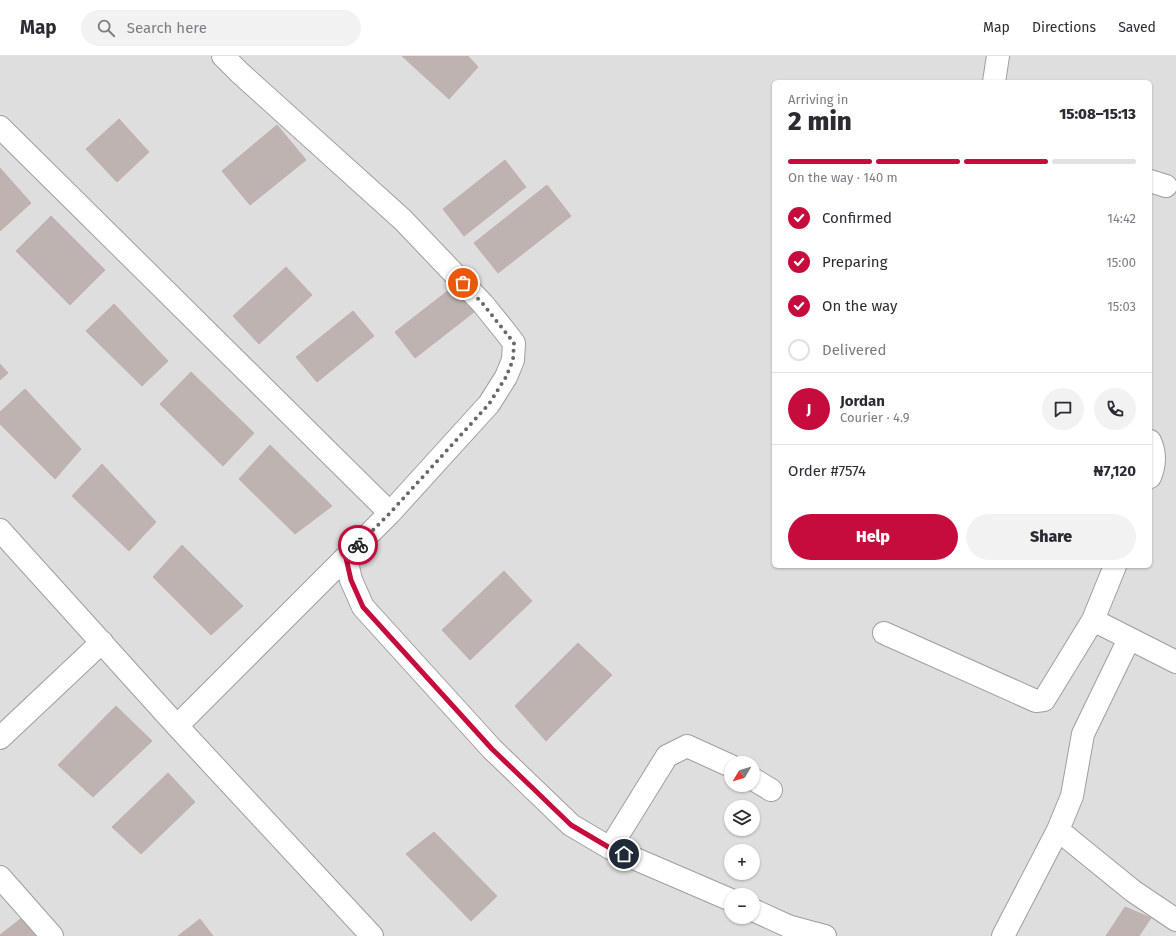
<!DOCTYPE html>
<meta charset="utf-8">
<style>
:root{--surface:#fff;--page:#f2f2f3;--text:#2b2b33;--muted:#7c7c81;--line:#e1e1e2;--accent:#c60c3c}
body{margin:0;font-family:"Fira Sans",sans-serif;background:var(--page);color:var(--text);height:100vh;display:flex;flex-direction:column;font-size:15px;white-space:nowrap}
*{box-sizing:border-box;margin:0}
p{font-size:13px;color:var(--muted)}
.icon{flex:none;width:22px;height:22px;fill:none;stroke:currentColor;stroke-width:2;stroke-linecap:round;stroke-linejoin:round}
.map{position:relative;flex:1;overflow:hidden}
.side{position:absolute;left:772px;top:24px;width:380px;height:488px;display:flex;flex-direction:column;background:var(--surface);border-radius:6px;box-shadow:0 1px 3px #0004}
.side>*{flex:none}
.needle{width:26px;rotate:232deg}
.controls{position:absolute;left:724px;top:700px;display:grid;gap:8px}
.controls a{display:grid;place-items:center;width:36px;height:36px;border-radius:50%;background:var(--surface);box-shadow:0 1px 3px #0004;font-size:20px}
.pin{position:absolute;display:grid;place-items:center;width:34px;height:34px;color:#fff;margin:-17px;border:2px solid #fff;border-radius:50%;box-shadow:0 1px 4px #0007}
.courier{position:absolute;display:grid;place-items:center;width:40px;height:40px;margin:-20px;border:3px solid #c60c3c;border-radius:50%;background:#fff;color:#222;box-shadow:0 1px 5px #0007}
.headline em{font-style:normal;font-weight:800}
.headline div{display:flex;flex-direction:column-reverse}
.headline{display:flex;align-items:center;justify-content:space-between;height:68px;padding:0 16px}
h1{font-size:26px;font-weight:800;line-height:30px}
.bar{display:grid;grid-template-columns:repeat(4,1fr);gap:6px 4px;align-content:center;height:48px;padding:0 16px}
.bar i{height:5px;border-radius:3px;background:var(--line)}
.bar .current{background:var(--accent)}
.bar p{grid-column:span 4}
.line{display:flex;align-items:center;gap:10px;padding:0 16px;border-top:1px solid var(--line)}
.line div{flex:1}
.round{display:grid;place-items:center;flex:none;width:42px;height:42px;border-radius:21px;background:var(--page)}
ol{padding:0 16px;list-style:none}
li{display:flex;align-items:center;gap:12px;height:44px}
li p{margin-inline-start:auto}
li .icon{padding:4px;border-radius:50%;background:var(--accent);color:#fff;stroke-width:4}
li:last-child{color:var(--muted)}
li i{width:22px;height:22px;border:2px solid var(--line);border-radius:50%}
.button{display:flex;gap:8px;margin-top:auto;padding:8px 16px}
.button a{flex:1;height:46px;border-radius:24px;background:var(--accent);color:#fff;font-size:16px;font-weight:800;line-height:46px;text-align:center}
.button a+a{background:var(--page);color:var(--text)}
header{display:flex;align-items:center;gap:24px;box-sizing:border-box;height:56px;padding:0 20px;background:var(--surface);border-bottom:1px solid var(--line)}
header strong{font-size:19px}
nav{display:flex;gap:22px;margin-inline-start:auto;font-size:14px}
.search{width:280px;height:36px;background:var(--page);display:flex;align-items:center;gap:10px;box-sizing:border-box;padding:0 14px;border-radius:22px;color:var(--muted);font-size:15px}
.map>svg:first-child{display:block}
.residential{fill:#dfdede;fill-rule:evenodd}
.building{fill:#beb3b1;stroke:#c2afab}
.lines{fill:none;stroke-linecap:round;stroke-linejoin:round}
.street-casing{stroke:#9e9e9e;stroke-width:24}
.street{stroke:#fff;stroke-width:22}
.done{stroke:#6a6867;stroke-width:4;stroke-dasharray:0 7.2}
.route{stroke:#c60c3c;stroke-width:5}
</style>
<header>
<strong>Map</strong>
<div class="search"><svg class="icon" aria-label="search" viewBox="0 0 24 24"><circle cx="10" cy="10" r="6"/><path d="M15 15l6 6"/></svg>Search here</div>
<nav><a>Map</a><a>Directions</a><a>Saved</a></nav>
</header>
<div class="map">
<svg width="1176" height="880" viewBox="0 0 1176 880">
<rect width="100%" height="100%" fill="#f1ece8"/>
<path class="residential" d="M0 0H1176V880H0ZM774 26H1150V510H774ZM731 707H753V729H731ZM731 751H753V773H731ZM731 795H753V817H731ZM731 839H753V861H731Z"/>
<path class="building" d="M402 0H468L478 11 449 43Z
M119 63 149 96 117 126 86 93Z
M277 69 306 104 250 149 222 115Z
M505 104 526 131 464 180 443 153Z
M0 112 31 147 0 175Z
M547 129 571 160 498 217 474 187Z
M51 160 105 214 70 249 16 195Z
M286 211 312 239 259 288 233 260Z
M454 230 474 256 415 302 395 276Z
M114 248 168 305 142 330 86 275Z
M353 255 374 280 317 326 296 301Z
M0 308 8 317 0 324Z
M191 316 254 377 223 410 160 348Z
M25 333 81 393 55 423 0 368V356Z
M270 389 332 450 295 478 239 423Z
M102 408 156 466 129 495 72 440Z
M182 489 243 550 211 579 153 521Z
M504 515 532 545 470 604 442 574Z
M578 587 612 619 546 685 515 650Z
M116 650 152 685 93 741 58 709Z
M168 717 195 746 141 798 112 771Z
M434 776 497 840 471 865 406 798Z
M1125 851 1151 862 1139 880H1106Z
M23 861 38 880H0V879Z
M200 863 213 880H178Z"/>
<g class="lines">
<g class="street-casing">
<path id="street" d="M994 26 998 0
M0 71 390 457
M1150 125 1166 130
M1150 385C1156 398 1155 409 1150 421
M0 474 177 670 372 880
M346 502 351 524 363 551 492 693 571 769 610 792 731 844
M1093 564 1176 606
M884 577 1036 645 1044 644 1093 564 1115 510
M177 670 390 457 489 348 506 321 513 304 514 287 504 274 483 248 403 164 240 17 223 0
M0 682 102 586
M753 723 771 734
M1058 774 1133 835 1176 864
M610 792 667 700 687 690 731 710
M0 821 52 880
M753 854 788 870 825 880
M1003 880 1058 774 1072 740 1083 678 1129 583"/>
</g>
<use href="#street" class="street"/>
</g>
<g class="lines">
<path class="done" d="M358 489 390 457 489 348 506 321 513 304 514 287 483 248 463 227"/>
<path class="route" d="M358 489 346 502 351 524 363 551 492 693 571 769 610 792 624 798"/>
</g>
</svg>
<div class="controls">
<a><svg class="needle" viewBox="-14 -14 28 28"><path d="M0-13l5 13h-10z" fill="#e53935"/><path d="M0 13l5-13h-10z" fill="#7c7c81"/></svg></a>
<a><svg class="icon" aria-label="layers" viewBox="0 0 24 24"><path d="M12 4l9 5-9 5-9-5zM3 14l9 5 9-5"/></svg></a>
<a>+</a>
<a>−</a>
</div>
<div class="pin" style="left:463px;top:227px;background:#ea580c"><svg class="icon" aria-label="bag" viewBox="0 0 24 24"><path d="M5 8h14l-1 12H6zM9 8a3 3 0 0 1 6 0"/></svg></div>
<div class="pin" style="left:624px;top:798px;background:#1f2937"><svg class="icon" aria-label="home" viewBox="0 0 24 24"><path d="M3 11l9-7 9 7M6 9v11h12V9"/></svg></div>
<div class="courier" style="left:358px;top:489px"><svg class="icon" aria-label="bike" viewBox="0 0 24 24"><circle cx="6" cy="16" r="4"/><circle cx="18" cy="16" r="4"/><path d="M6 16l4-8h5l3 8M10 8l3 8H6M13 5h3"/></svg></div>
<section class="side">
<div class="headline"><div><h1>2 min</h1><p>Arriving in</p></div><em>15:08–15:13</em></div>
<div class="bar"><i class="current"></i><i class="current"></i><i class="current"></i><i></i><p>On the way · 140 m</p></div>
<ol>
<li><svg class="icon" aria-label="check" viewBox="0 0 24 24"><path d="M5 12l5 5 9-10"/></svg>Confirmed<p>14:42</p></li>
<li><svg class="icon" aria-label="check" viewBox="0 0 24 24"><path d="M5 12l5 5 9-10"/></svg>Preparing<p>15:00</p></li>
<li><svg class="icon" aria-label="check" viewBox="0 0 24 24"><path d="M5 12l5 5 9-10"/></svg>On the way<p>15:03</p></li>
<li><i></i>Delivered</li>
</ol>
<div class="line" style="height:72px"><b class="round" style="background:var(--accent);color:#fff">J</b><div><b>Jordan</b><p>Courier · 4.9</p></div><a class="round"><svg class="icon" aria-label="chat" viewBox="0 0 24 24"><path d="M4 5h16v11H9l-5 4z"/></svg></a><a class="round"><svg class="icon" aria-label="phone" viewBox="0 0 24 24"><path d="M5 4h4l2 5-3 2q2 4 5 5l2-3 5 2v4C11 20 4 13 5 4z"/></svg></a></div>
<div class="line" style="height:52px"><div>Order #7574</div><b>₦7,120</b></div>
<div class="button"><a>Help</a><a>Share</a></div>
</section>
</div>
